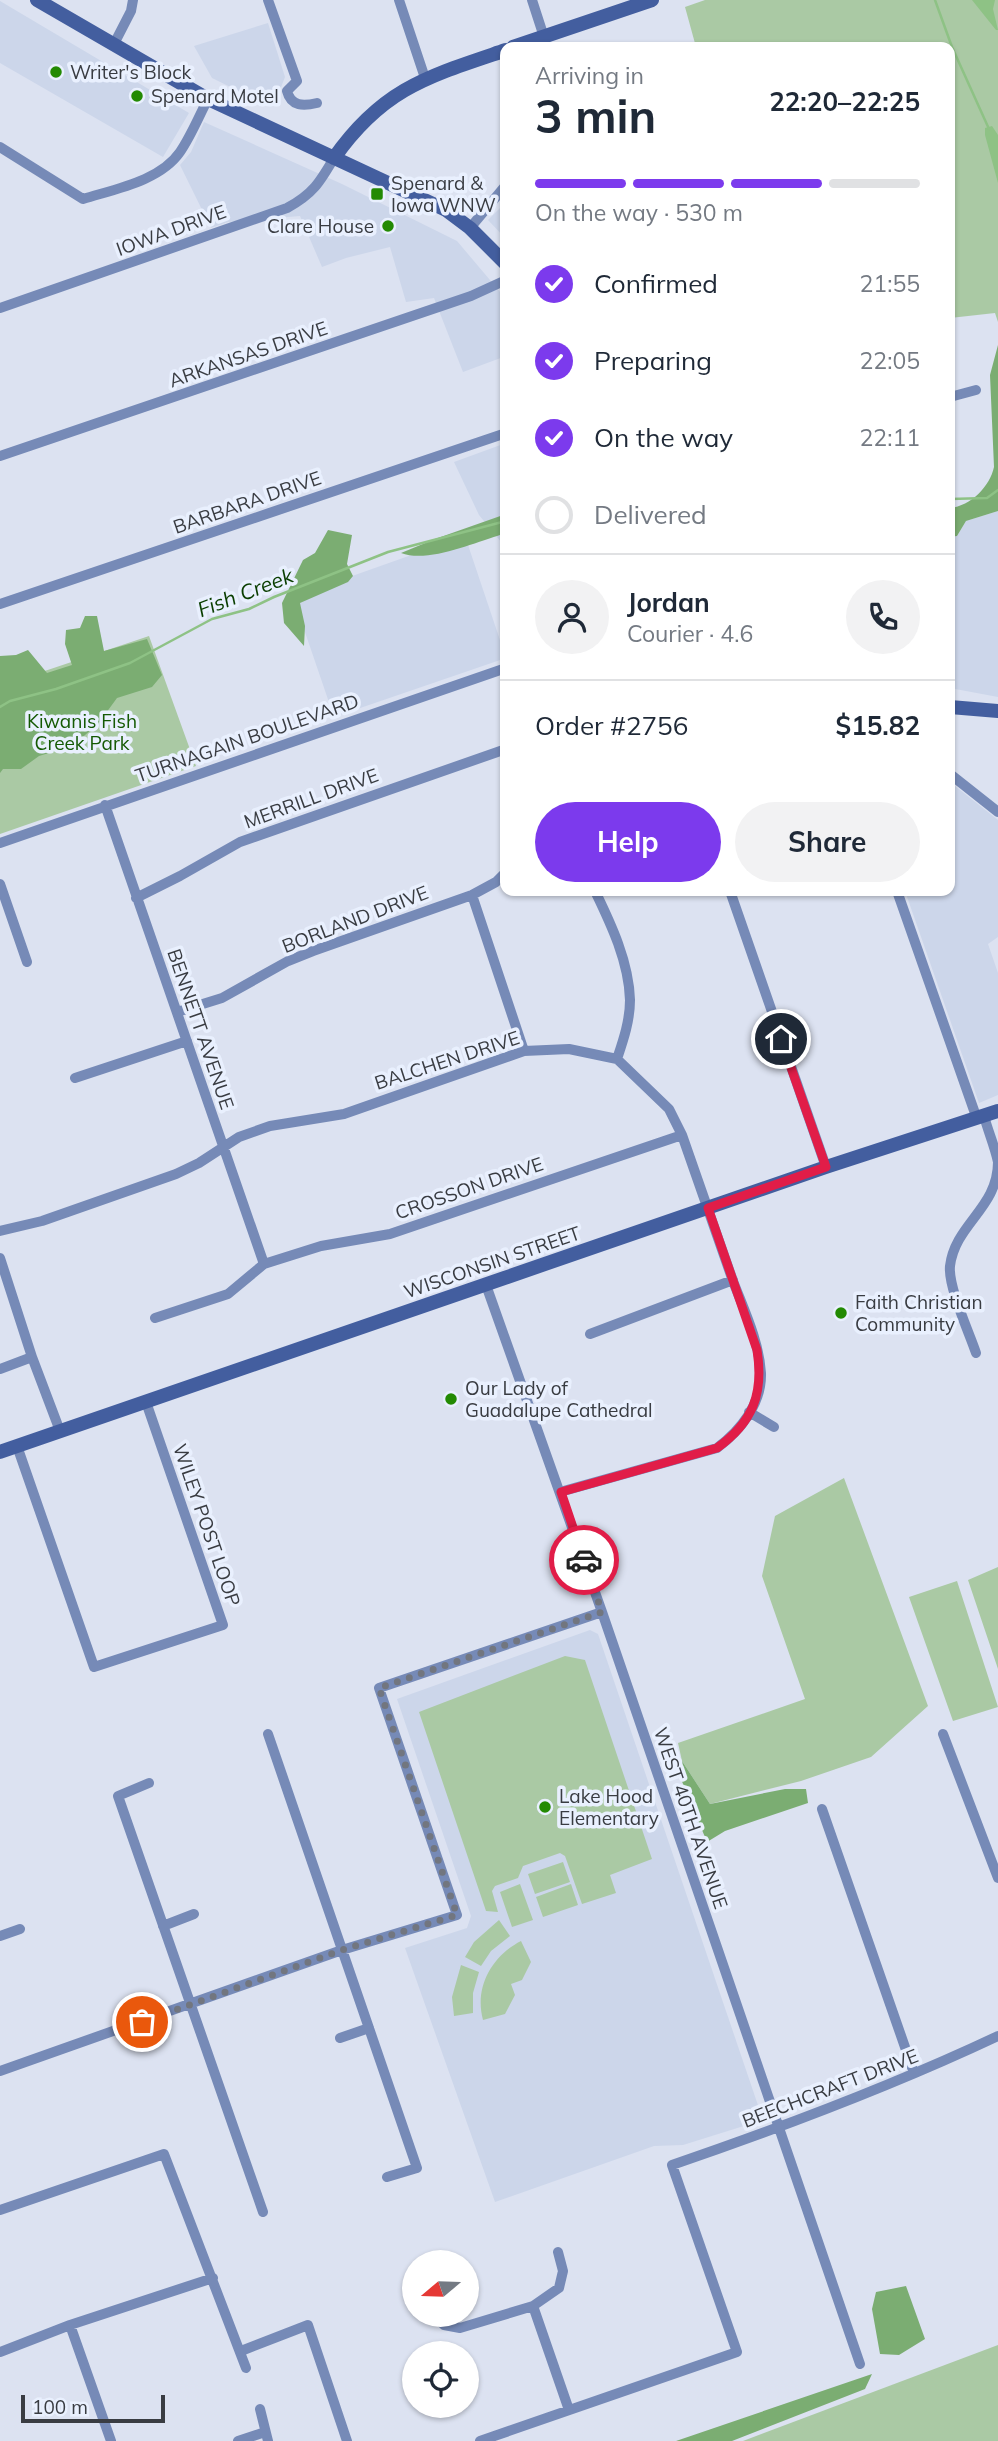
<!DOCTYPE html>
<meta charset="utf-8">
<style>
:root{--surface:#fff;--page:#f2f2f3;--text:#1f2937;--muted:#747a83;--line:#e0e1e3;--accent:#7c3aed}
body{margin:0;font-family:Mulish,sans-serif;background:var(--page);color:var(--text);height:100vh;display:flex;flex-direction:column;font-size:26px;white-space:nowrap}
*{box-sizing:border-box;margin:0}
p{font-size:23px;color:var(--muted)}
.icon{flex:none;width:38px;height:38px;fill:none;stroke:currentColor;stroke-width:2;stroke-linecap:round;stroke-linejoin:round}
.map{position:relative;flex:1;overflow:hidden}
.side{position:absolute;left:500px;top:42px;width:455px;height:854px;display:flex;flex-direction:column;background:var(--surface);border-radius:14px;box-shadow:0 2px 5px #0004}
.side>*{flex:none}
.needle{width:46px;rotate:251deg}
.controls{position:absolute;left:402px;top:2250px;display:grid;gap:14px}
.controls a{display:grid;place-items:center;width:77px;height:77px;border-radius:50%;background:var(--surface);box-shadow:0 2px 5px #0004;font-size:35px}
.scale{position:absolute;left:21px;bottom:18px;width:144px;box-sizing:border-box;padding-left:7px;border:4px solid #393c42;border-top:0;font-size:19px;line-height:24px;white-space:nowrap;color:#393c42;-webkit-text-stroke:5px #e9f0fe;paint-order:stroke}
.pin{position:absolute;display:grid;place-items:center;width:60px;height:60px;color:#fff;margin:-30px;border:4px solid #fff;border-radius:50%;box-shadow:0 2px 7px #0007}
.courier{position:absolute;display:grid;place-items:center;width:70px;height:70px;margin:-35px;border:5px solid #e11d48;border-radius:50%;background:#fff;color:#222;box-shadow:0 2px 9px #0007}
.overview em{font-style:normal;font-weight:700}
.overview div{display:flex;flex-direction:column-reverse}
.overview{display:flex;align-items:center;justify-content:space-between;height:119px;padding:0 35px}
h1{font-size:46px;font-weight:700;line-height:52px}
.bar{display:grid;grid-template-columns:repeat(4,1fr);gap:10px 7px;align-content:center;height:84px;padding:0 35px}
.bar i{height:9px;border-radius:5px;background:var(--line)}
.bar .on{background:var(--accent)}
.bar p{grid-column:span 4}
.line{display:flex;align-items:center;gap:18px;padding:0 35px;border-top:2px solid var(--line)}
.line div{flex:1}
.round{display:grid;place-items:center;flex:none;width:74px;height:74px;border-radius:37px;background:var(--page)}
ol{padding:0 35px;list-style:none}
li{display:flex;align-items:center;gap:21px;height:77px}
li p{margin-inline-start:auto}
li .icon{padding:7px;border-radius:50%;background:var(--accent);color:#fff;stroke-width:4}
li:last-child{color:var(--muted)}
li i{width:38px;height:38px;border:4px solid var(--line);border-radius:50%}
.cta{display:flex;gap:14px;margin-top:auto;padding:14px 35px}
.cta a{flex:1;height:80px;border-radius:42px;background:var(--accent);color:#fff;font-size:28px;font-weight:700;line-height:80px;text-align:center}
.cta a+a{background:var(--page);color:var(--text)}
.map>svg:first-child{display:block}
.built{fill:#ccd6ea}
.green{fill:#aac9a4}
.forest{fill:#7bad72}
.water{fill:#8ec285}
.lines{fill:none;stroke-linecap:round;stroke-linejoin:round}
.stream{stroke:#8ec285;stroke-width:2.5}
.street{stroke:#768ab7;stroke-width:10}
.secondary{stroke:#435e9f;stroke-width:14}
.done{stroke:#72767f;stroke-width:7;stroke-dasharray:0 12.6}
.route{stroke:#e11d48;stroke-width:9}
.poi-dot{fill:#238a03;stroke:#e9f0fe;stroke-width:2.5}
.labels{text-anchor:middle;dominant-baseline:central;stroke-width:7;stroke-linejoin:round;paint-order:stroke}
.poi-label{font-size:19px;fill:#393c42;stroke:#e9f0fe;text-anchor:start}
.street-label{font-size:19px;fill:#393c42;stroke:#e9f0fe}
.park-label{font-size:19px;fill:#145903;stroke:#e9f0fe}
.water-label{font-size:21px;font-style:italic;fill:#0a3e00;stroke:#e9f0fe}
</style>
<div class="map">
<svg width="998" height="2441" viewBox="0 0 998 2441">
<rect width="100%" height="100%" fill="#dce2f1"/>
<path class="built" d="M0 1 189 113 163 157 0 63Z
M268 23 285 77 278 95 261 102 212 78 194 46Z
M204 122 342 184 457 241 506 299V356L463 372 434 298 406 302 390 247 346 258 322 267 300 216 228 222 211 228 180 165 191 152Z
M506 202V239L488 220Z
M506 443V548L479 515 454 462Z
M998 511V697L950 688V537L957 536 966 521Z
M465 536 506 658 334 717 293 597Z
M950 782 998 820V937L988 944 998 973V1095L979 1103 905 891H950Z
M590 1630 598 1634 763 2120 683 2145 654 2146 495 2202 405 1948 467 1928 471 1916 397 1699Z"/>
<path class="green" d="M705 0H998V322L995 313 950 318V47H696L685 7Z
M149 636 196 766 0 834V686Z
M844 1478 928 1706 871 1757 801 1781 710 1804 682 1761 678 1743 805 1699 762 1576 775 1516Z
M998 1567V1669L968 1580Z
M957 1581 998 1707 953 1721 909 1597Z
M565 1656 585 1660 652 1859 610 1875 616 1893 582 1904 565 1856 560 1853 523 1866 518 1878 495 1886 492 1891 498 1912 486 1911 419 1712Z
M563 1862 570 1882 535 1894 528 1874Z
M520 1884 533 1920 512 1927 500 1892Z
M571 1884 578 1905 543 1917 536 1897Z
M499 1920 510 1936 491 1951 481 1966 465 1957 474 1942Z
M521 1941 531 1962 522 1980 511 1984 515 1995 505 2014 483 2020C474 1987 492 1956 521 1941Z
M461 1965 479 1972 473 1993V2013L454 2016 452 1997Z
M998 2345V2441H743Z"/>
<path class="forest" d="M998 345V511L966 521 957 536 950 537V508C971 506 990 486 994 467L990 375Z
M506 514V533L497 536C471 544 427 563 401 553L435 539Z
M328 530 352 535 347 564 353 576 348 582 300 603 305 626 304 646 284 623 282 603 303 560 315 553Z
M85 616H97L104 651 147 639 162 675 152 687 117 698 98 724 72 746 39 756 21 769H3L0 773V656L16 655 28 650 47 673 72 665 65 644 66 630 80 628Z
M682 1761 710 1804 785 1789H806L808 1803 725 1831 707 1842 676 1767Z
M906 2286 925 2339 899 2355 880 2354 872 2309 876 2292Z
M872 2374 865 2389 732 2441H676Z"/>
<path class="water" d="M972 0H995L993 9 998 30H996Z
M992 126 998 135V183L985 135V128Z"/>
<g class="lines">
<path class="stream" d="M935 0 952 47 989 129
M950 499 987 498 998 490
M0 707 10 701 56 689 130 663 212 619 249 609 274 597 388 552 506 521"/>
<path class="street" d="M268 0 297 81 287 91C291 107 304 106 317 103
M399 0 425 78
M532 0 544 37
M114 44 131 11 133 0
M0 147 83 199C115 189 160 181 180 152 191 136 199 116 208 99
M470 228 506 185
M0 308 287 208C313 194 320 182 334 158
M950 397 976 390
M0 456 471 296 506 280
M0 604 506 433
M950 774 998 812
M105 805 264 1264
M0 843 506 668
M0 884 27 962
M595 891C611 924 629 962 630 1000 630 1021 623 1041 617 1059
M730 891 826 1167
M897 891 977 1119
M472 895 524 1051
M136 898 180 876 240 842 506 749
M177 1012 222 998 288 961 313 951 472 895 496 882 506 872
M75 1078 187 1041
M0 1231 42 1221 176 1174 199 1163 239 1137 270 1126 344 1114 524 1051 569 1049 617 1059 669 1109 682 1135C699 1183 716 1232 733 1281 744 1310 759 1341 761 1373 762 1404 740 1431 717 1448L560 1492
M0 1258 32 1357 60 1431
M486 1285 602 1612 860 2364
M155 1318 228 1294 264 1264 321 1246 390 1234 682 1135
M590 1334 733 1280
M976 1353C969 1332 948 1287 950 1266 955 1224 998 1208 998 1162 995 1147 988 1131 984 1116
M0 1369 32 1357
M749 1412 774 1427
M17 1446 94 1667 223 1625 146 1402
M268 1734 417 2168 387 2177
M943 1734 998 1878
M149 1783 118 1796 263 2212
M822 1809 914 2073
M163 1926 194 1914
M0 1936 20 1929
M340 2038 369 2028
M0 2071 342 1950 457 1915 379 1688 602 1612
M0 2210 164 2154 246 2368
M533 2306 569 2410
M434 2315 444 2325 460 2328 533 2306 559 2288 563 2271 558 2252
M70 2325 111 2441
M241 2351 308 2325 347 2441
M0 2352 70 2325 213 2278
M260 2409 268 2441
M238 2441 265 2432
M480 2441 737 2352 672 2165C783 2127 892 2086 998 2036"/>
<path class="secondary" d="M37 0 208 99 446 210 470 228 506 264
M513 47 652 0
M334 158C383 88 429 76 506 50
M950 707 998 711
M0 1452 826 1167 998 1111"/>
</g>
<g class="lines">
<path class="done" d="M142 2022 342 1950 457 1915 379 1688 602 1612 584 1560"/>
<path class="route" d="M584 1560 561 1492 717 1448C753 1422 764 1394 757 1350L708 1208 826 1167 781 1039"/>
</g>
<g class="poi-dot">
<circle cx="56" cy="72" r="7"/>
<circle cx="137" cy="96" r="7"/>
<rect x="370" y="187" width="14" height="14" rx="3.5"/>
<circle cx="388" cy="226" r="7"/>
<circle cx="841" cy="1313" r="7"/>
<circle cx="451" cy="1399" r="7"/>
<circle cx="545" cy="1807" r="7"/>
</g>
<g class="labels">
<g class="poi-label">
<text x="70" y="72">Writer's Block</text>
<text x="151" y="96">Spenard Motel</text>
<text x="391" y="183">Spenard &amp;<tspan x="391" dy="22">Iowa WNW</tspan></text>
<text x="374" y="226" text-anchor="end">Clare House</text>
<text x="855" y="1302">Faith Christian<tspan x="855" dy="22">Community</tspan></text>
<text x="465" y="1388">Our Lady of<tspan x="465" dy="22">Guadalupe Cathedral</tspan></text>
<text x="559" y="1796">Lake Hood<tspan x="559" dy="22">Elementary</tspan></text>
</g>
<g class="street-label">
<text transform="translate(171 230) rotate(-20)">IOWA DRIVE</text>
<text transform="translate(248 354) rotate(-19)">ARKANSAS DRIVE</text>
<text transform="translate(247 502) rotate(-19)">BARBARA DRIVE</text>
<text transform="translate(247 738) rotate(-19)">TURNAGAIN BOULEVARD</text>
<text transform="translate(311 798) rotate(-20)">MERRILL DRIVE</text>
<text transform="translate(355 919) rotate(-21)">BORLAND DRIVE</text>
<text transform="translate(201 1029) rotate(71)">BENNETT AVENUE</text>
<text transform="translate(447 1060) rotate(-18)">BALCHEN DRIVE</text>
<text transform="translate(469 1188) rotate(-19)">CROSSON DRIVE</text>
<text transform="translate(492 1262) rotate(-19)">WISCONSIN STREET</text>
<text transform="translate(207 1525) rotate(71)">WILEY POST LOOP</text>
<text transform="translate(691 1818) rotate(71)">WEST 40TH AVENUE</text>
<text transform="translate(830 2088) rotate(-21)">BEECHCRAFT DRIVE</text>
</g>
<g class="park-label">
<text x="82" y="721">Kiwanis Fish<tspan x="82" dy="22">Creek Park</tspan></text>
</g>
<g class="water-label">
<text transform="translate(245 592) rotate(-21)">Fish Creek</text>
</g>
</g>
</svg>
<div class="controls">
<a><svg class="needle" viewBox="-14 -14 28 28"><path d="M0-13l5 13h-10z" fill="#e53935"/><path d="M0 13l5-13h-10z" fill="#747a83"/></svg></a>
<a><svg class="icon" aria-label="locate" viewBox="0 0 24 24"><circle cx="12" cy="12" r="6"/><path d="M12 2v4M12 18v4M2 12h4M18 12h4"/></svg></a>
</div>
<div class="scale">100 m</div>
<div class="pin" style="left:142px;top:2022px;background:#ea580c"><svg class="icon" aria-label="bag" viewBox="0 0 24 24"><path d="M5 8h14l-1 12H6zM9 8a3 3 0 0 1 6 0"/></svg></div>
<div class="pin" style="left:781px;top:1039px;background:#1f2937"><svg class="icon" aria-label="home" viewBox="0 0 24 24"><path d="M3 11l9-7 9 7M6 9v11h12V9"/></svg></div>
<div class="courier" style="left:584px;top:1560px"><svg class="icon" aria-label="car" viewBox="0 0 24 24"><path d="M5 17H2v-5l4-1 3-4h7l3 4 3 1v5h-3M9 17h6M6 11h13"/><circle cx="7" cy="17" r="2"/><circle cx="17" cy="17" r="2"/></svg></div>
<section class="side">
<div class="overview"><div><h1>3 min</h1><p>Arriving in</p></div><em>22:20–22:25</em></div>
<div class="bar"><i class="on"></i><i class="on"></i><i class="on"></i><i></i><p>On the way · 530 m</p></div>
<ol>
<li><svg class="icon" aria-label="check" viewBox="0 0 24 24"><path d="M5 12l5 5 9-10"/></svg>Confirmed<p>21:55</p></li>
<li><svg class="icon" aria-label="check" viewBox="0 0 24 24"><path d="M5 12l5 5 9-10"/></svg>Preparing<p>22:05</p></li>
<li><svg class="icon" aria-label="check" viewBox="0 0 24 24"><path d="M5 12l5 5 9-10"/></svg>On the way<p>22:11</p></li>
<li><i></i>Delivered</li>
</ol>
<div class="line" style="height:126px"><a class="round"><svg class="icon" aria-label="person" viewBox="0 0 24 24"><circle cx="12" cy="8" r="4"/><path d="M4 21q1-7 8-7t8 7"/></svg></a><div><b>Jordan</b><p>Courier · 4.6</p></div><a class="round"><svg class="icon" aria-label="phone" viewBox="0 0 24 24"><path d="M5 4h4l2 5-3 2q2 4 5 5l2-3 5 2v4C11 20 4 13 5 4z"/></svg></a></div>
<div class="line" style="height:91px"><div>Order #2756</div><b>$15.82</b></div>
<div class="cta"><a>Help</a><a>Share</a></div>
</section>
</div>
